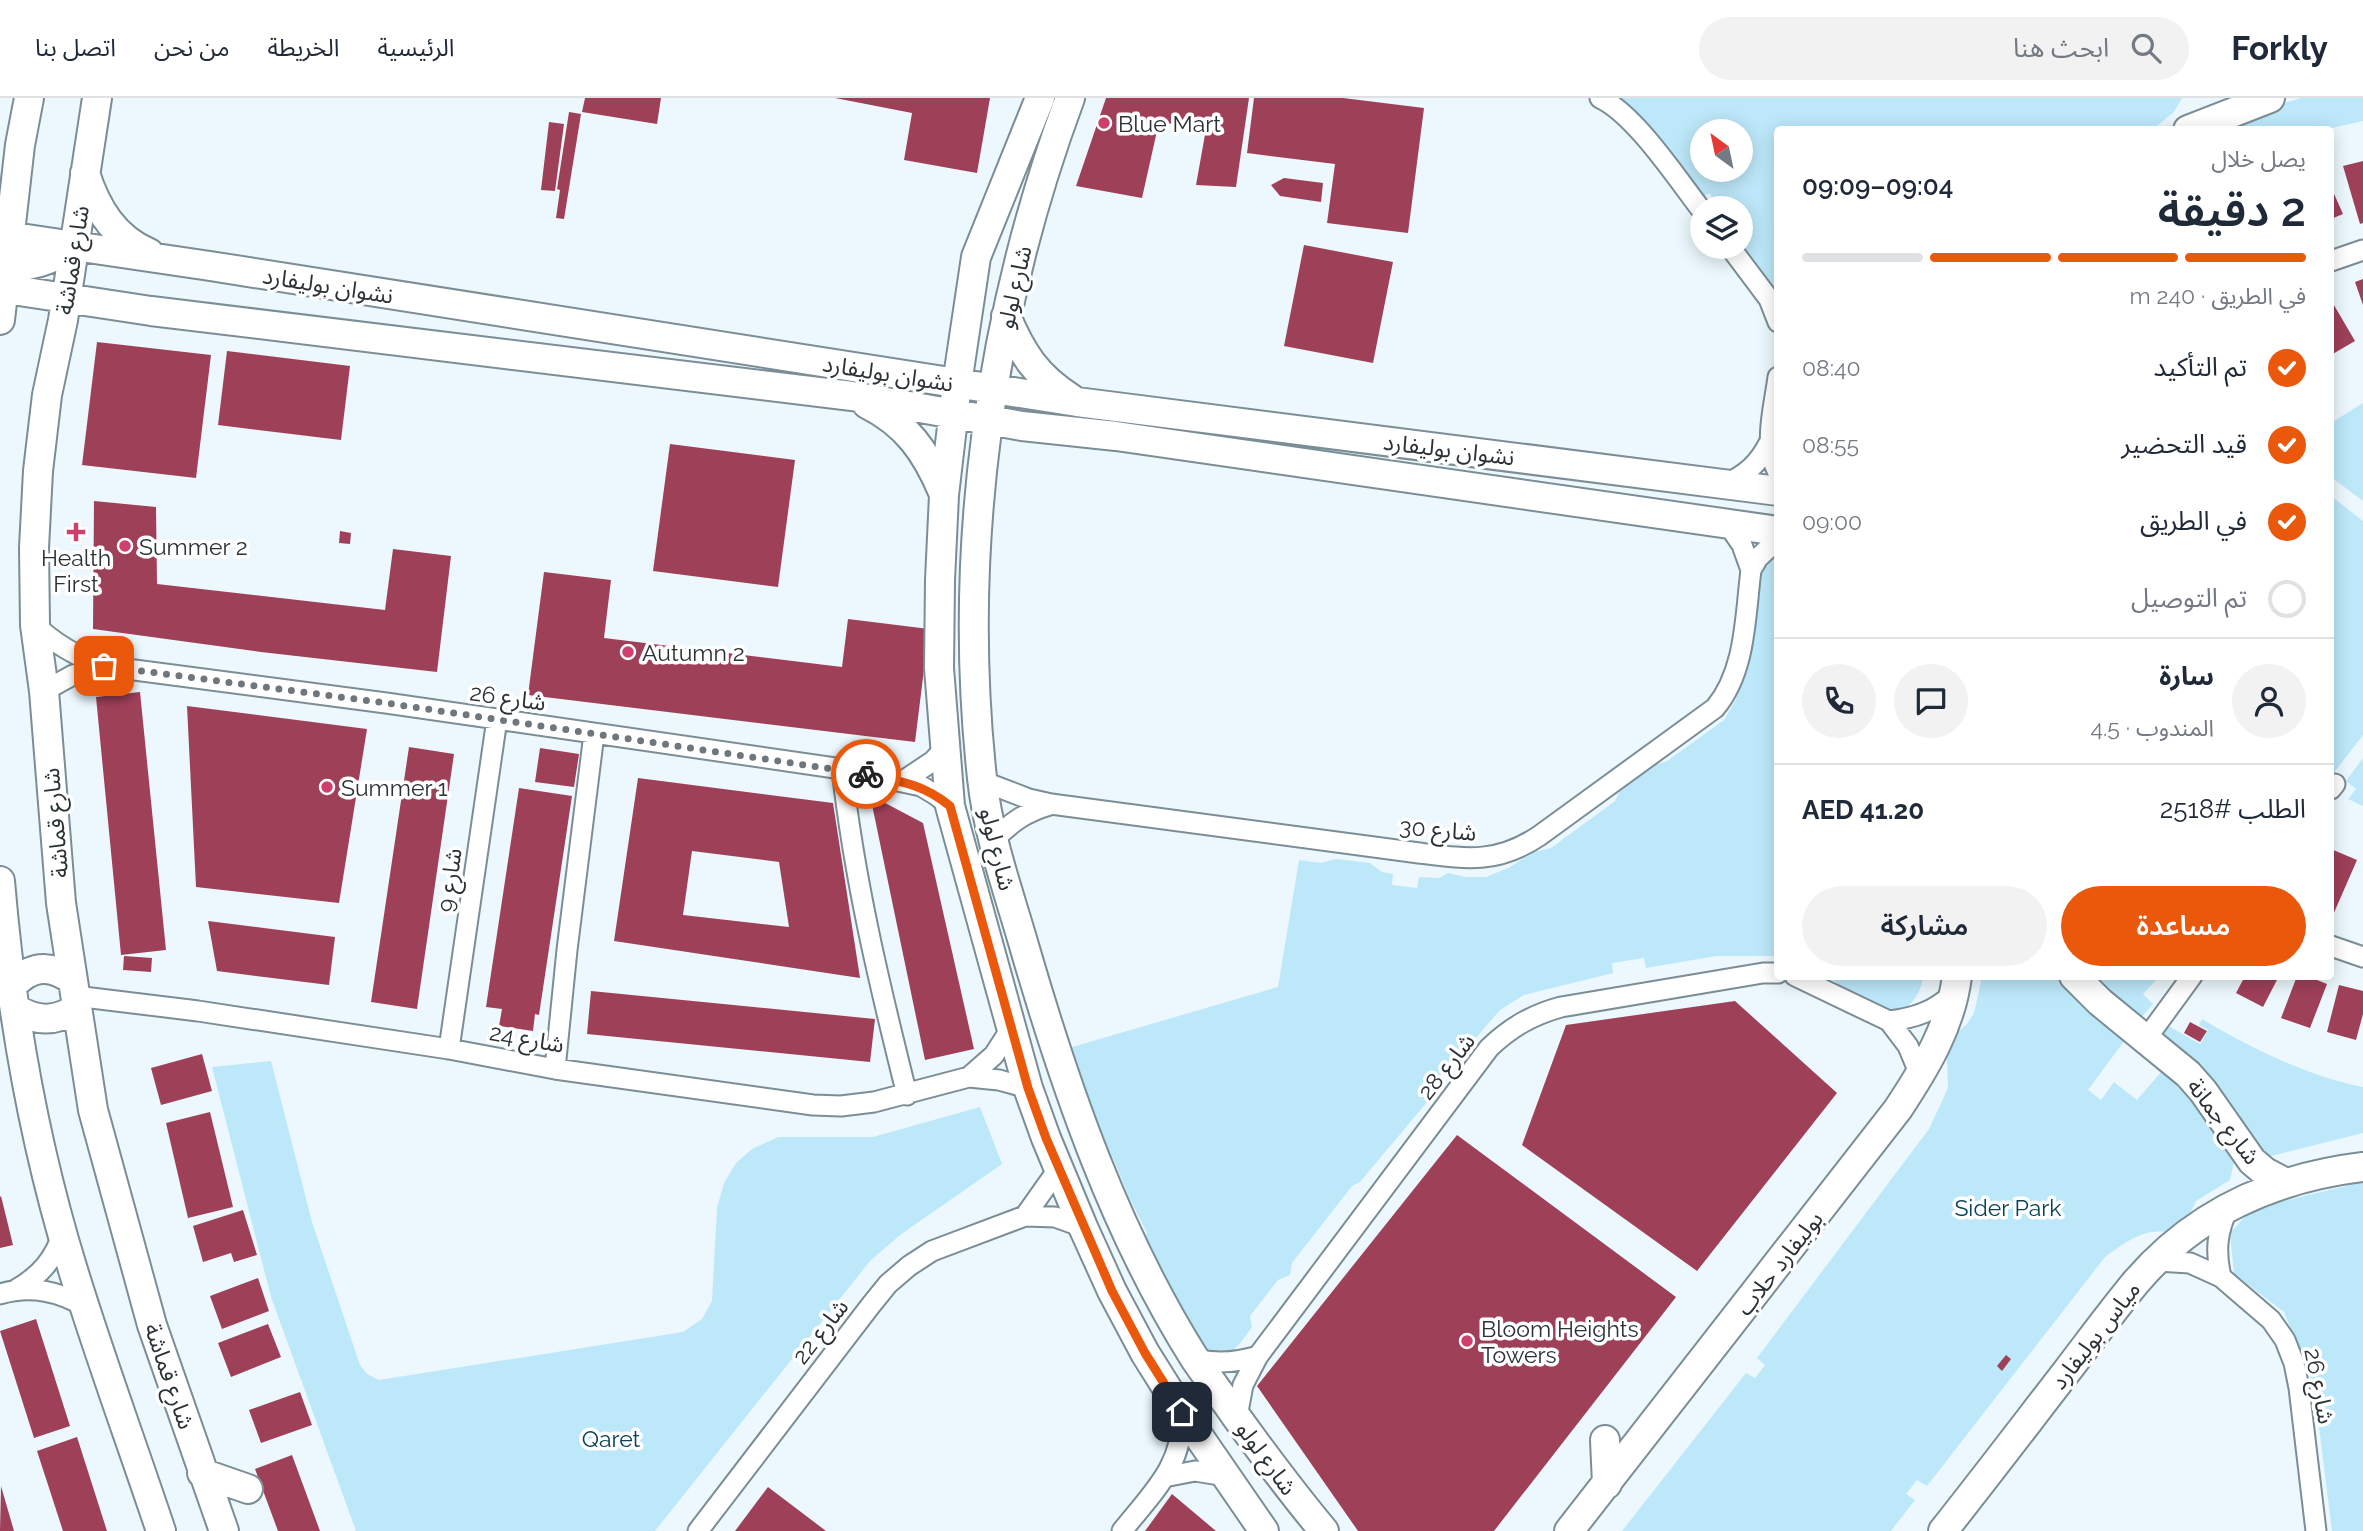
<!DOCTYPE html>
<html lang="ar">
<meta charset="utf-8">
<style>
:root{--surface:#fff;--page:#f2f2f3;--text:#1f2937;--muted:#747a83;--line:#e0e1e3;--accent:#ea580c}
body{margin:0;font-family:Raleway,"Noto Sans Arabic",sans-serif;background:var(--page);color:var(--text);direction:rtl;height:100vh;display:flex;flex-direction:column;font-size:26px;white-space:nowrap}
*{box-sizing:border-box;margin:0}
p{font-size:23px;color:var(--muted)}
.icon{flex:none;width:38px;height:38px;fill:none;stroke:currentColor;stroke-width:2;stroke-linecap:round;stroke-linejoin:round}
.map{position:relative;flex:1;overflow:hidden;direction:ltr}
.drawer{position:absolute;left:1774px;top:28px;width:560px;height:854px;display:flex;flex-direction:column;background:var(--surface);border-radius:7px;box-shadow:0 4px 18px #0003;direction:rtl}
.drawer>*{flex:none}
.needle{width:46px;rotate:327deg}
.tools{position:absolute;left:1690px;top:21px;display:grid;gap:14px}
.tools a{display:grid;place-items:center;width:63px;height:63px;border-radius:50%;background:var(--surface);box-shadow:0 4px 18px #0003;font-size:35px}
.pin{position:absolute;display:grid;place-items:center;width:60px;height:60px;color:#fff;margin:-30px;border-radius:14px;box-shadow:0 4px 10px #0006}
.courier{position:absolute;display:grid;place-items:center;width:70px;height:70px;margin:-35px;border:5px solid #ea580c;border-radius:50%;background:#fff;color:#222;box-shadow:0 2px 9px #0007}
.head em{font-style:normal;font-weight:600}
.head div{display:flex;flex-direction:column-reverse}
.head{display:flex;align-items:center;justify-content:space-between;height:119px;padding:0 28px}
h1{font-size:46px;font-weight:600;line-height:52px}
.bar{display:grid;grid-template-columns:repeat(4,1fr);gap:10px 7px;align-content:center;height:84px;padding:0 28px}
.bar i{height:9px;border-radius:5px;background:var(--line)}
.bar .active{background:var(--accent)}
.bar p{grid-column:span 4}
.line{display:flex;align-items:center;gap:18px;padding:0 28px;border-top:2px solid var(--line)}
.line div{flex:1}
.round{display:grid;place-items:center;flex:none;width:74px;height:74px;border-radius:37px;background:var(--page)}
ol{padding:0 28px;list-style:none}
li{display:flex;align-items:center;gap:21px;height:77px}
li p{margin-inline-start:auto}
li .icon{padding:7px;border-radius:50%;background:var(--accent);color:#fff;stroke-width:4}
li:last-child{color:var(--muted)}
li i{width:38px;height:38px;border:4px solid var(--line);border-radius:50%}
.cta{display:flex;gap:14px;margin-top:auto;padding:14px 28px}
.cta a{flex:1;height:80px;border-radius:42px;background:var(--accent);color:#fff;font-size:28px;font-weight:600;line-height:80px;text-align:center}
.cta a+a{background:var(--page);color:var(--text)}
header{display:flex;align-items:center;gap:42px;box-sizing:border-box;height:98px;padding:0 35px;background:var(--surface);border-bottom:2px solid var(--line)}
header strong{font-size:33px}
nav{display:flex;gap:38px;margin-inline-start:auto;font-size:24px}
.search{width:490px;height:63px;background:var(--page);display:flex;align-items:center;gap:18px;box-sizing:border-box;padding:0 24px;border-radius:38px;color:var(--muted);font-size:26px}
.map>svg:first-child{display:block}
.green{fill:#bde8fa;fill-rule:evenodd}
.building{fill:#9f4059;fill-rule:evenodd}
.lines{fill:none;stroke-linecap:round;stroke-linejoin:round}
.street-casing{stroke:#7b8d95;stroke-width:23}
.secondary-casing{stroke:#7b8d95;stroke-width:32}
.street{stroke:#fff;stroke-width:19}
.secondary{stroke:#fff;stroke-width:28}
.done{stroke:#6f777c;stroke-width:7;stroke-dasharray:0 12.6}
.route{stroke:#ea580c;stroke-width:9}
.poi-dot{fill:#ce406b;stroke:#fff;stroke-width:2.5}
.labels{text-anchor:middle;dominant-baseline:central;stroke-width:7;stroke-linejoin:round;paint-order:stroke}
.poi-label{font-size:23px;fill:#2b3236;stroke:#fff;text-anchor:start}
.street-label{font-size:23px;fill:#2b3236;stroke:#fff}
.park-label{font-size:23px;fill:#0a4356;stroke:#fff}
</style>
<header>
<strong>Forkly</strong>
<div class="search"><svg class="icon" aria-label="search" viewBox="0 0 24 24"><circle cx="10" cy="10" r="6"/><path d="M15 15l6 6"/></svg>ابحث هنا</div>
<nav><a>الرئيسية</a><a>الخريطة</a><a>من نحن</a><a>اتصل بنا</a></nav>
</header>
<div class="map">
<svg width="2363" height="1433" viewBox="0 0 2363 1433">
<rect width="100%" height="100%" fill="#ecf8fd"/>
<path class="green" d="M1610 0H2182L2174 14 2153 31 1778 32V199L1738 149H1741V110H1721L1709 95 1696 104ZM1703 33H1741V72H1703Z
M2301 0H2363V23L2328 31 2226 32 2278 7Z
M2363 305V403L2331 379V325Z
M2331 398 2363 423V637L2333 676 2331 674Z
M1775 455H1778V858H1716L1646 870 1644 860 1612 865 1613 875 1524 897 1500 912 1475 941 1466 945 1434 987 1433 997 1360 1084 1352 1088 1292 1165 1290 1177 1278 1182 1250 1218 1252 1229C1236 1252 1232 1258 1203 1258L1139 1151 1147 1135 1129 1099 1113 1060 1104 1058 1062 952 1278 889 1299 762 1321 765 1336 761 1370 765 1382 774 1393 776 1392 787 1417 790 1419 779 1439 780 1448 775 1466 779H1486L1508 770 1534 754 1551 750 1615 703 1622 688 1652 668 1667 663 1724 622 1736 601 1742 583 1753 514V476Z
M2363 660V708L2348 701 2356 691 2346 683Z
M1830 879H1923C1921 891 1916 903 1905 910 1877 927 1849 895 1830 879Z
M1982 879H2060L2125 942 2088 992 2101 1002 2114 984 2137 1002 2161 974C2194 1001 2211 1026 2235 1060L2230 1082 2196 1103 2189 1118 2165 1134C2142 1131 2123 1146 2105 1159L1927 1388 1917 1382 1906 1396 1915 1402 1891 1433H1622L1746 1275 1755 1280 1765 1267 1757 1260 1929 1031 1948 990 1947 961 1958 934 1967 926 1974 915Z
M2096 879H2159L2143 896 2153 906 2141 920 2130 914Z
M2202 921C2253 951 2305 977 2363 989V1035L2267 1059 2160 939 2165 926 2200 946 2208 932 2199 927Z
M271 963 312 1124 360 1267 367 1276 379 1282 683 1234 702 1221 712 1203 717 1110 724 1085 736 1065 752 1051 778 1039H873L980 1009 1002 1066 900 1137 870 1163 655 1433H356L271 1199 212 969Z
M2363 1084V1433H2332L2314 1289 2284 1214 2234 1176 2230 1135 2253 1110Z"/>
<path class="building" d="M585 0H661L657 26 582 14Z
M835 0H990L977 75 904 62 912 15Z
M1106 0H1249L1236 89 1196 87 1206 31 1159 24 1142 100 1076 88Z
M1254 0H1343L1424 10 1408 135 1327 125 1335 66 1247 55Z
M569 14 581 16 564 121 556 120 560 92 557 91Z
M549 24 564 26 555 93 541 92Z
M2363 63V125L2360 126 2343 68Z
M1284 80 1323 85 1321 104 1280 98 1271 87Z
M2331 89 2343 116 2331 121Z
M1304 147 1393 164 1373 265 1284 248Z
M2363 181V207L2355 184Z
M2331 202 2355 243 2331 257Z
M97 244 211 257 196 380 82 367Z
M227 253 350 268 341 342 218 327Z
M670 346 795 362 778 489 653 473Z
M94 403 156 409 157 486 385 512 393 451 451 458 437 574 261 554 93 531Z
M340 433 351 435 350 446 339 445Z
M544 474 611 482 604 540 842 569 848 521 929 531 915 644 528 597Z
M140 594 166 852 121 857 96 599Z
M187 608 367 631 339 805 196 789Z
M409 649 454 656 417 911 371 904Z
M540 650 579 656 574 689 535 684Z
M638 680 833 705 860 880 614 843ZM692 753 779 764 789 829 683 817Z
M519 690 572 698 539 917 535 916 533 933 499 928 502 911 486 909Z
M870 697 923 725 974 951 925 962Z
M2331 751 2357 762 2333 817 2331 816Z
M208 823 335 839 329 887 217 873Z
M124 858 152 860 151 874 123 872Z
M2245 878H2279L2263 909 2236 895Z
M2297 878H2307L2327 886 2310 930 2281 920Z
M2339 887 2363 893V916L2356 942 2327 934Z
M591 893 875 921 870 964 587 936Z
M1735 903 1837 995 1697 1173 1522 1047 1566 927Z
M2190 924 2207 933 2200 944 2184 935Z
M202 956 212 993 161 1007 151 970Z
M210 1014 233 1109 188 1120 166 1025Z
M1457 1037 1676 1199 1494 1433H1358L1257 1288Z
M1 1098 13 1147 0 1150V1099Z
M243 1112 257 1157 234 1164 231 1155 203 1164 193 1128Z
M258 1180 269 1213 222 1231 210 1198Z
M36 1221 70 1328 34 1340 0 1233Z
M268 1226 281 1259 231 1279 218 1245Z
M2006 1257 2011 1261 2002 1273 1997 1268Z
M300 1294 312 1327 261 1345 249 1312Z
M77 1339 107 1433H63L37 1353Z
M292 1357 320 1433H278L255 1371Z
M1 1388 14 1433H0Z
M768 1389 826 1433H735Z
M1172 1396 1216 1433H1145Z"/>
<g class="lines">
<g class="street-casing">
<path id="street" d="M1600 0C1635 16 1678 82 1703 114
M1730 149 1769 201 1778 224
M2331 163 2363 152
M1778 279C1774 311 1763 345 1778 375
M1725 386C1746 377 1759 365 1769 345
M1727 425 1742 447 1751 472
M35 527C56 547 77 559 104 568L386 605 842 671 921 688 936 697 950 708
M44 593 73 577 104 568
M842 671C854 781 880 889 907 997
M903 683 933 663 945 650
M982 683 1029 701 1051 706 1419 755C1467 761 1497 766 1539 738L1715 610C1746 573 1745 519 1751 472L1758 460 1778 441
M2331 691 2335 686
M994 742C1011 724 1026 714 1050 707
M2331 848 2363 859
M1795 878 1889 923 1908 948 1920 977
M75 898 198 913 449 951 555 971 813 1007 841 1008 874 1004 969 979 999 982 1028 990
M1889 923C1916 920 1934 913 1954 895
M2146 941 2192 878
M449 951 497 621
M555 971 567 852 594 636
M969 979 994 957 1012 929
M1025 1118 1059 1070
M2157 1163 2190 1165 2221 1179 2271 1222 2285 1242 2294 1265 2299 1290 2316 1433
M2221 1179C2215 1153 2217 1134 2228 1110
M17 1191C41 1177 54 1161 63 1135
M0 1196C31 1187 58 1193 86 1209
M1195 1261C1217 1266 1236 1265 1258 1258
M1237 1319 1243 1287 1258 1258 1489 950C1511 929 1532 917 1561 909L1763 875H1778
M1164 1379 1195 1373 1226 1378
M698 1433 871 1207 888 1186 909 1168 932 1153 1025 1118 1055 1119 1083 1129
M1122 1433C1153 1394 1184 1367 1182 1314"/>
</g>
<g class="secondary-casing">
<path id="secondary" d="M97 0 63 222 47 297 38 373 34 450 35 527 44 593 61 805 93 1012 152 1227 224 1433
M1040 0 976 159 957 286 944 397 940 482 939 570 950 708 1028 990 1046 1040 1083 1129 1112 1193 1145 1255 1182 1314 1264 1433
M1070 0C990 215 957 451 982 680 988 738 1009 795 1025 851 1066 992 1116 1136 1195 1261 1208 1280 1222 1298 1235 1317 1264 1357 1293 1396 1324 1433
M2188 32 2270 0
M85 75C96 110 114 140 149 155
M0 137 210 168 1077 304 1778 393
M0 167C28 171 51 162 75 148
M0 190 151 213 852 298 1022 328 1116 338 1778 433
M1006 218C1022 256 1037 279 1072 301
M0 222 20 47 29 0
M867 306C907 326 926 354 943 394
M0 783C11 914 34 1046 73 1172 100 1260 132 1346 161 1433
M2074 878 2100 904 2188 976 2203 993 2252 1063 2265 1074 2284 1084
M12 888C30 868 50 865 72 882
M16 911C37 924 56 924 77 910
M1605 1342 1607 1386
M202 1375 248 1391
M1569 1433 1898 1011C1925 970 1951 928 1957 878
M1943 1433C1985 1380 2026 1326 2067 1273 2090 1243 2112 1213 2136 1184 2196 1114 2273 1080 2363 1069"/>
</g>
<use href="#street" class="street"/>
<use href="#secondary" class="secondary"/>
</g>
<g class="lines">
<path class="done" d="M104 568 386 605 866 676"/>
<path class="route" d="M866 676C899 683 923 686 950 708L1028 990 1046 1040 1112 1193 1145 1255 1182 1314"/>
</g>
<g class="poi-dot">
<circle cx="1104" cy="25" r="7"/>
<path d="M72.5 423.5h7v7h7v7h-7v7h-7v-7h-7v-7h7z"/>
<circle cx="125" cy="448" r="7"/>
<circle cx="628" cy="554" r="7"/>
<circle cx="327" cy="689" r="7"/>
<circle cx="1467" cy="1243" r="7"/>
</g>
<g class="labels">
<g class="poi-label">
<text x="1118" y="25">Blue Mart</text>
<text x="139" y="448">Summer 2</text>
<text x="76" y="459" text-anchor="middle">Health<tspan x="76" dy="26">First</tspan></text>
<text x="642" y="554">Autumn 2</text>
<text x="341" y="689">Summer 1</text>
<text x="1481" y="1230">Bloom Heights<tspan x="1481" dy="26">Towers</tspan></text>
</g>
<g class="street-label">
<text transform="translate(72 162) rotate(-81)">شارع قماشة</text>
<text transform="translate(328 187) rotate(9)">نشوان بوليفارد</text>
<text transform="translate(1014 189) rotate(-77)">شارع لولو</text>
<text transform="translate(888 275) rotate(9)">نشوان بوليفارد</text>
<text transform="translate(1449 351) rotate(7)">نشوان بوليفارد</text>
<text transform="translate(508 599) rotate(8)">شارع 26</text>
<text transform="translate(55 725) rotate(-95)">شارع قماشة</text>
<text transform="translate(1438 731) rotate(5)">شارع 30</text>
<text transform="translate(998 751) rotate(76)">شارع لولو</text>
<text transform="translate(449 782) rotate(-82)">شارع 9</text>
<text transform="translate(527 940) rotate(10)">شارع 24</text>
<text transform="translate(1446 968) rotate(-52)">شارع 28</text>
<text transform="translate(2224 1023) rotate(52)">شارع جمانة</text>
<text transform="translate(1779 1165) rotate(-52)">بوليفارد حلاب</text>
<text transform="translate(820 1233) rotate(-52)">شارع 22</text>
<text transform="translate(2095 1237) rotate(-52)">مياس بوليفارد</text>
<text transform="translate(170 1278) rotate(71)">شارع قماشة</text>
<text transform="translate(2320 1288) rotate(79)">شارع 26</text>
<text transform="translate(1267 1360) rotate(54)">شارع لولو</text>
</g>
<g class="park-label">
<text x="2008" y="1109">Sider Park</text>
<text x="611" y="1340">Qaret</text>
</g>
</g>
</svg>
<div class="tools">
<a><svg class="needle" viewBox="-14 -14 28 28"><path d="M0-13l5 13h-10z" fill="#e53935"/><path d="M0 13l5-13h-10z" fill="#747a83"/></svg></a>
<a><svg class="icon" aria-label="layers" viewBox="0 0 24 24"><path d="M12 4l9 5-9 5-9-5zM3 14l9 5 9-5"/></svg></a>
</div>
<div class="pin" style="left:104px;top:568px;background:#ea580c"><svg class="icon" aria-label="bag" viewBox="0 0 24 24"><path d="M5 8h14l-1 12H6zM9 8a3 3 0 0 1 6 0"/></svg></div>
<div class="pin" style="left:1182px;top:1314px;background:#1f2937"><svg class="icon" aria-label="home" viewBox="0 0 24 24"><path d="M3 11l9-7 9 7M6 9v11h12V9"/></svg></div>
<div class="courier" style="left:866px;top:676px"><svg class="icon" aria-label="bike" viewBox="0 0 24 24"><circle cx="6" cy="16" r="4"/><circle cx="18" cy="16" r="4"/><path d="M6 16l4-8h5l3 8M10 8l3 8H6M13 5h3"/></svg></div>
<section class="drawer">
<div class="head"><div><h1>2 دقيقة</h1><p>يصل خلال</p></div><em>09:04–09:09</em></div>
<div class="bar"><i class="active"></i><i class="active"></i><i class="active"></i><i></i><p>في الطريق · 240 m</p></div>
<ol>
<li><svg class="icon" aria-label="check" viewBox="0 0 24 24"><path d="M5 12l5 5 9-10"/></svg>تم التأكيد<p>08:40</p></li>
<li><svg class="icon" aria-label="check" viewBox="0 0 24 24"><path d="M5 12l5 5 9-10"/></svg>قيد التحضير<p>08:55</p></li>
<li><svg class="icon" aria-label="check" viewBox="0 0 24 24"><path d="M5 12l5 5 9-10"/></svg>في الطريق<p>09:00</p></li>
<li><i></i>تم التوصيل</li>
</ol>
<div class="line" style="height:126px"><a class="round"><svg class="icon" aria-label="person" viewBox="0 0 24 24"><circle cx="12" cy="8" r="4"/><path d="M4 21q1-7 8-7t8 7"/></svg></a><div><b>سارة</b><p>المندوب · 4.5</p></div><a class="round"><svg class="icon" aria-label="chat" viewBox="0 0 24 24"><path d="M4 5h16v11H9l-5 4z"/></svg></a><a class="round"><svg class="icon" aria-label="phone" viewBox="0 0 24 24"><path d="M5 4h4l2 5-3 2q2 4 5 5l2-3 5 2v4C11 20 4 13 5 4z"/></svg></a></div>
<div class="line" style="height:91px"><div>الطلب #2518</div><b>AED 41.20</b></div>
<div class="cta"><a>مساعدة</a><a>مشاركة</a></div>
</section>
</div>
